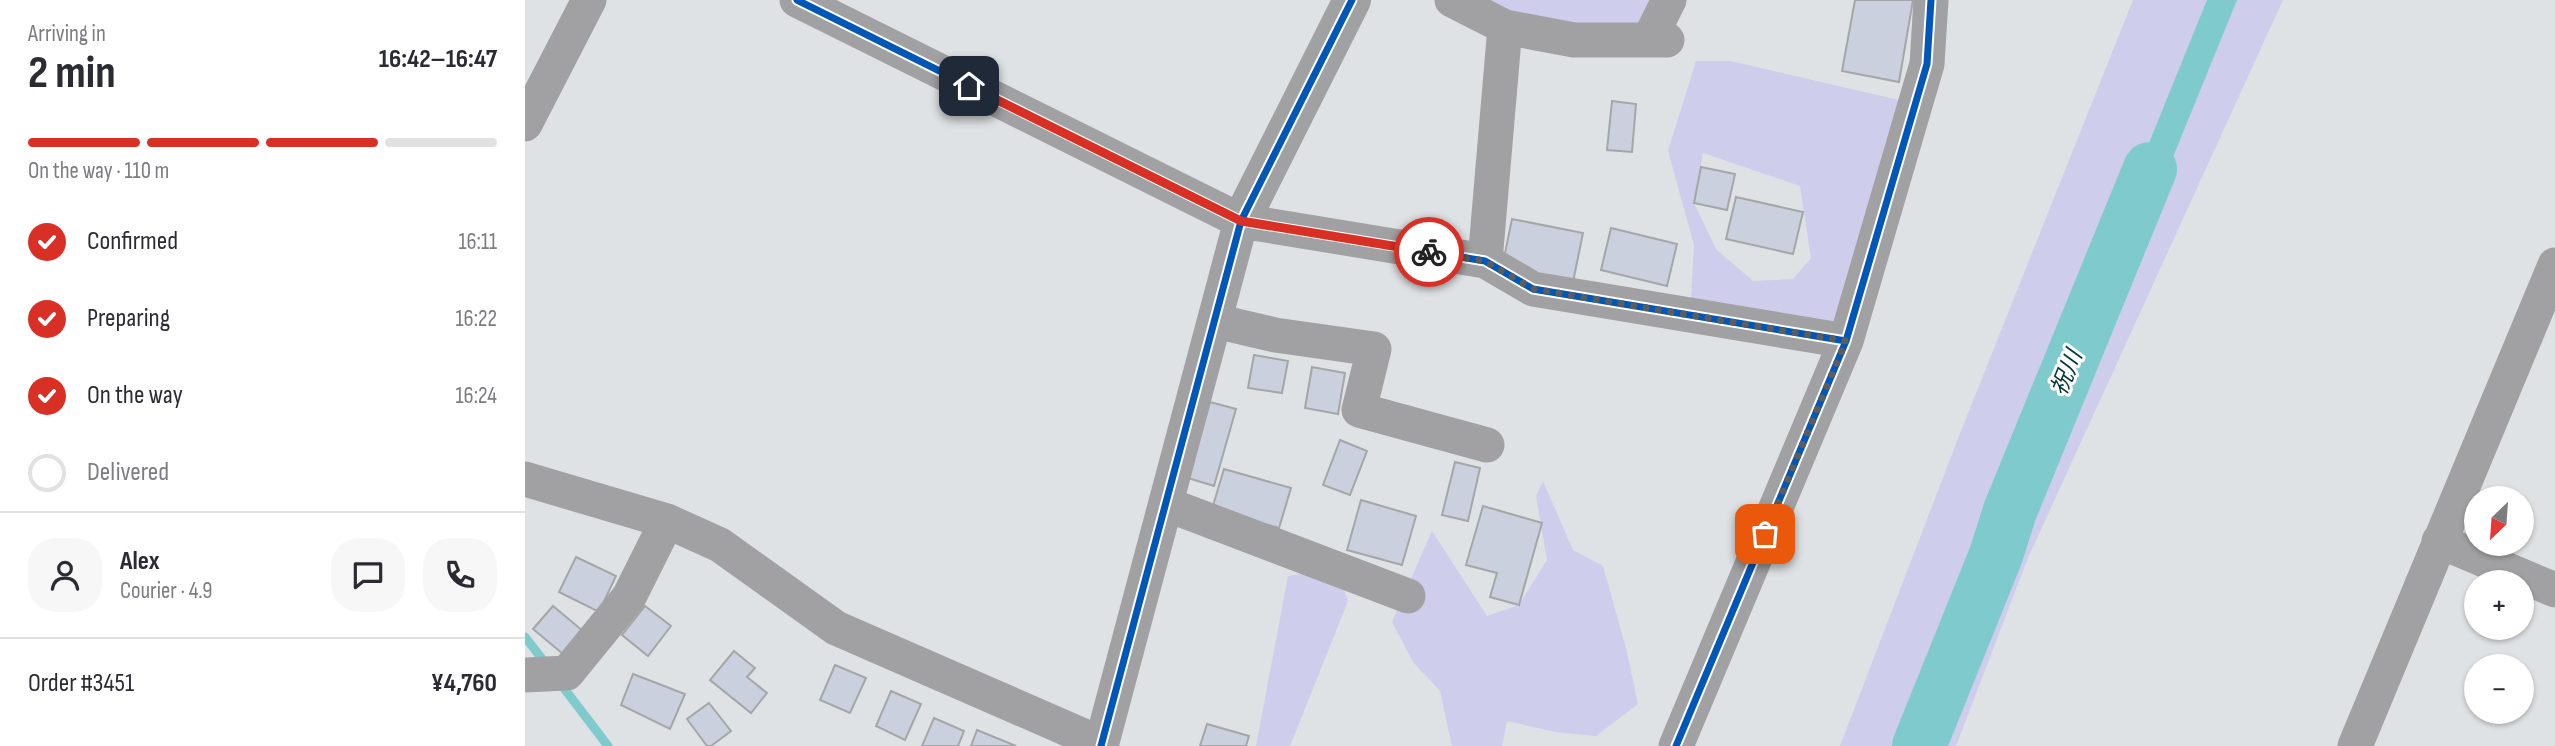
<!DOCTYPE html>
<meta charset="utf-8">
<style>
:root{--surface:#fff;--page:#f7f7f7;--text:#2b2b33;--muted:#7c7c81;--line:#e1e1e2;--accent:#d93025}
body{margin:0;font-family:"Sofia Sans Condensed","Noto Sans JP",sans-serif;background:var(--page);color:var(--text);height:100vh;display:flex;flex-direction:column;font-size:26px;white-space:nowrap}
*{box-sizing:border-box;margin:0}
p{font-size:23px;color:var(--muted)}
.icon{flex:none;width:38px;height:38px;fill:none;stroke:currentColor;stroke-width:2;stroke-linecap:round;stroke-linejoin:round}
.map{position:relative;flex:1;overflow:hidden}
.side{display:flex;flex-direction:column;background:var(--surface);width:525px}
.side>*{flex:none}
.needle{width:46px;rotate:205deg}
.tools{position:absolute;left:1939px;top:486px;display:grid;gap:14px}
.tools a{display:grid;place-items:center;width:70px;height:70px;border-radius:50%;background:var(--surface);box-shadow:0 2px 5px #0004;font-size:35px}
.pin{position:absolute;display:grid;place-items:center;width:60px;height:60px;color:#fff;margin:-30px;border-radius:14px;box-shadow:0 4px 10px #0006}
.courier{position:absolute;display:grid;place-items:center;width:70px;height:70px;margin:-35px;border:5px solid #d93025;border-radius:50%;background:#fff;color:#222;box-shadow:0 2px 9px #0007}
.overview em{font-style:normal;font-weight:700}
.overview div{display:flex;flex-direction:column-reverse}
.overview{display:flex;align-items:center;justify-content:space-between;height:119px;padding:0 28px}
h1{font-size:46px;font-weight:700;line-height:52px}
.bar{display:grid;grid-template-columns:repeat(4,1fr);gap:10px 7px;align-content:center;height:84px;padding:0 28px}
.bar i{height:9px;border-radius:5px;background:var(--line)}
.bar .active{background:var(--accent)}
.bar p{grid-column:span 4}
.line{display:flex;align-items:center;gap:18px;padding:0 28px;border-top:2px solid var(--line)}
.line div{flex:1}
.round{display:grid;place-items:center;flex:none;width:74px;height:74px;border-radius:28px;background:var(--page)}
ol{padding:0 28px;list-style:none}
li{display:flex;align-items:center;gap:21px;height:77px}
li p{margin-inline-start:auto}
li .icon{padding:7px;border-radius:50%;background:var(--accent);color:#fff;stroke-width:4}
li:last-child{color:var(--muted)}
li i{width:38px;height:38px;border:4px solid var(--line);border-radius:50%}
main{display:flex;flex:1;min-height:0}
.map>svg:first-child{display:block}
.green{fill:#cecdec;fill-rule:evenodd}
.water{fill:#7ecacd}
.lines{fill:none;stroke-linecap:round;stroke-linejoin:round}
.stream{stroke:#7ecacd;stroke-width:9}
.river{stroke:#7ecacd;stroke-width:54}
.building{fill:#cad0dd;stroke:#a4a6a7;stroke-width:2}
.street{stroke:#a1a1a3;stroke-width:35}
.secondary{stroke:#9fa1a3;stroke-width:38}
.cycleway-casing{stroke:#fff;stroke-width:11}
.cycleway{stroke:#0057b8;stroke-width:7}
.done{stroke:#5b5d5e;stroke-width:7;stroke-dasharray:0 12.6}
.route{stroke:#d93025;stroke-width:9}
.labels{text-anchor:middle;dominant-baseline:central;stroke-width:6;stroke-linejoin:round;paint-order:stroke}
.water-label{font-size:23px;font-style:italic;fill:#023739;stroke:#fff}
</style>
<main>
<section class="side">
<div class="overview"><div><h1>2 min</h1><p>Arriving in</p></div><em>16:42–16:47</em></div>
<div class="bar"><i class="active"></i><i class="active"></i><i class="active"></i><i></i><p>On the way · 110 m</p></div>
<ol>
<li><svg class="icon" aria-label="check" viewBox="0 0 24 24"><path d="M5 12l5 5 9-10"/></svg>Confirmed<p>16:11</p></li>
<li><svg class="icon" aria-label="check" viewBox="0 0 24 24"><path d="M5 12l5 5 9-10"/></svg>Preparing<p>16:22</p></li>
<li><svg class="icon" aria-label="check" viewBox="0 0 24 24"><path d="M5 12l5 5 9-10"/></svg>On the way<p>16:24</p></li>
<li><i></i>Delivered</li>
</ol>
<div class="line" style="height:126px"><a class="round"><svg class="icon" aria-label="person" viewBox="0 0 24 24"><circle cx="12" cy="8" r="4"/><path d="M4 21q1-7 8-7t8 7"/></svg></a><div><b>Alex</b><p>Courier · 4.9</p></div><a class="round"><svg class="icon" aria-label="chat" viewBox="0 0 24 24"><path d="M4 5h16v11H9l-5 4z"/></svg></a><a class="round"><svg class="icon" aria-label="phone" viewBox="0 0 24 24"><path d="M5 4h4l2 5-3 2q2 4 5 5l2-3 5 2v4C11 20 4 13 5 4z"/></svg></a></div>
<div class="line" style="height:91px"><div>Order #3451</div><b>¥4,760</b></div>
</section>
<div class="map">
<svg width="2030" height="746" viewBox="0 0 2030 746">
<rect width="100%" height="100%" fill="#dfe2e4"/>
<path class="green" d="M927 0H1144L1124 40Z
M1608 0H1758L1503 558 1431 746H1315L1432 441Z
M1171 61H1206L1391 104 1321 341 1166 299 1169 245 1143 151ZM1178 153 1275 186 1286 258 1268 279 1228 281 1191 249 1169 203Z
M1018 481 1048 550 1078 566 1102 652 1113 704 1071 736 1030 732 982 721 977 746H927L915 691 888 662 867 622 907 531 962 616 994 605 1022 560 1011 496Z
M810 568 823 601 765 746H731L763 576Z"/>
<path class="water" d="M1682 0H1712L1606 260 1592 222Z"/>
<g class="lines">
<path class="stream" d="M0 637 21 664
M35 683 83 746"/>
<path class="river" d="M1394 746 1471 555 1485 511 1625 169"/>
</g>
<path class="building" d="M1330 0H1388L1374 82 1317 71Z
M1087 101 1111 104 1107 152 1082 150Z
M1176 167 1210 174 1202 210 1169 203Z
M1211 197 1278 212 1268 254 1201 239Z
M987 219 1058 233 1048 282 977 268Z
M1086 228 1152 244 1142 286 1076 270Z
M729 355 763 361 757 393 723 388Z
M787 367 820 373 813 414 780 408Z
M685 402 711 409 689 486 663 478Z
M815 440 842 451 825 495 798 485Z
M930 462 955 468 943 521 917 515Z
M699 469 766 488 754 528 687 509Z
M836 500 891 516 877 565 822 550Z
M958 506 1017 523 994 605 965 597 972 573 941 565Z
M51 557 91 576 74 612 34 592Z
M28 606 58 631 38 654 8 629Z
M120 606 146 626 123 656 97 635Z
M209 651 230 668 222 677 242 693 226 713 185 680Z
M310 665 341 678 325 713 295 700Z
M108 674 160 694 145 729 96 705Z
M366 691 396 704 380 740 351 726Z
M184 703 206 731 186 746H182L162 719Z
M409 718 439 731 433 746H397Z
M682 724 724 736 721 746H675Z
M452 730 491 746H446Z"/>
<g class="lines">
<path class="street" d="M272 0 716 221 960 261 1008 289 1321 341
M927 0 980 27 1049 40H1142
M1124 40 1144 0
M0 124 64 0
M960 261 980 27
M690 321 750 335 849 349 834 410 962 445
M0 479 142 521 195 545 311 628 577 744
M641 504 883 596
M1914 541 2030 590
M0 675 42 673 104 597 142 521
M576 746 716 221
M1151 746 1321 341 1402 64 1406 0
M1830 746 2030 265"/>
<path class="secondary" d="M716 221 827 0"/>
<g class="cycleway-casing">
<path id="cycleway" d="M272 0 716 221 960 261 1008 289 1321 341
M576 746 716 221 827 0
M1151 746 1321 341 1402 64 1406 0"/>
</g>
<use href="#cycleway" class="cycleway"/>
</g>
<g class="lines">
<path class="done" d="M904 252 960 261 1008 289 1321 341 1240 534"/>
<path class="route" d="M444 86 716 221 904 252"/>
</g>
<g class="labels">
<g class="water-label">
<text transform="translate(1542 373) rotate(-68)">祝川</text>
</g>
</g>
</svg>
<div class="tools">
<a><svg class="needle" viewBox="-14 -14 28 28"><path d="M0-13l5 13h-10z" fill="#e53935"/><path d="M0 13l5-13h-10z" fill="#7c7c81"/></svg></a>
<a>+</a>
<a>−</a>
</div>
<div class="pin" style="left:1240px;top:534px;background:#ea580c"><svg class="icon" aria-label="bag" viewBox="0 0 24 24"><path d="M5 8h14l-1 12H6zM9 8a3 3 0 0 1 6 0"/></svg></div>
<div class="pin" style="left:444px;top:86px;background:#1f2937"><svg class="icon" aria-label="home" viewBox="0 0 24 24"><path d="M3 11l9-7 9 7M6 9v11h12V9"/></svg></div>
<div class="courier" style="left:904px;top:252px"><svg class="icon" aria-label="bike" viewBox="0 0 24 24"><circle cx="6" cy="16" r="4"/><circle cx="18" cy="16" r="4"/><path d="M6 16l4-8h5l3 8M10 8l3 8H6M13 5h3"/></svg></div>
</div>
</main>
